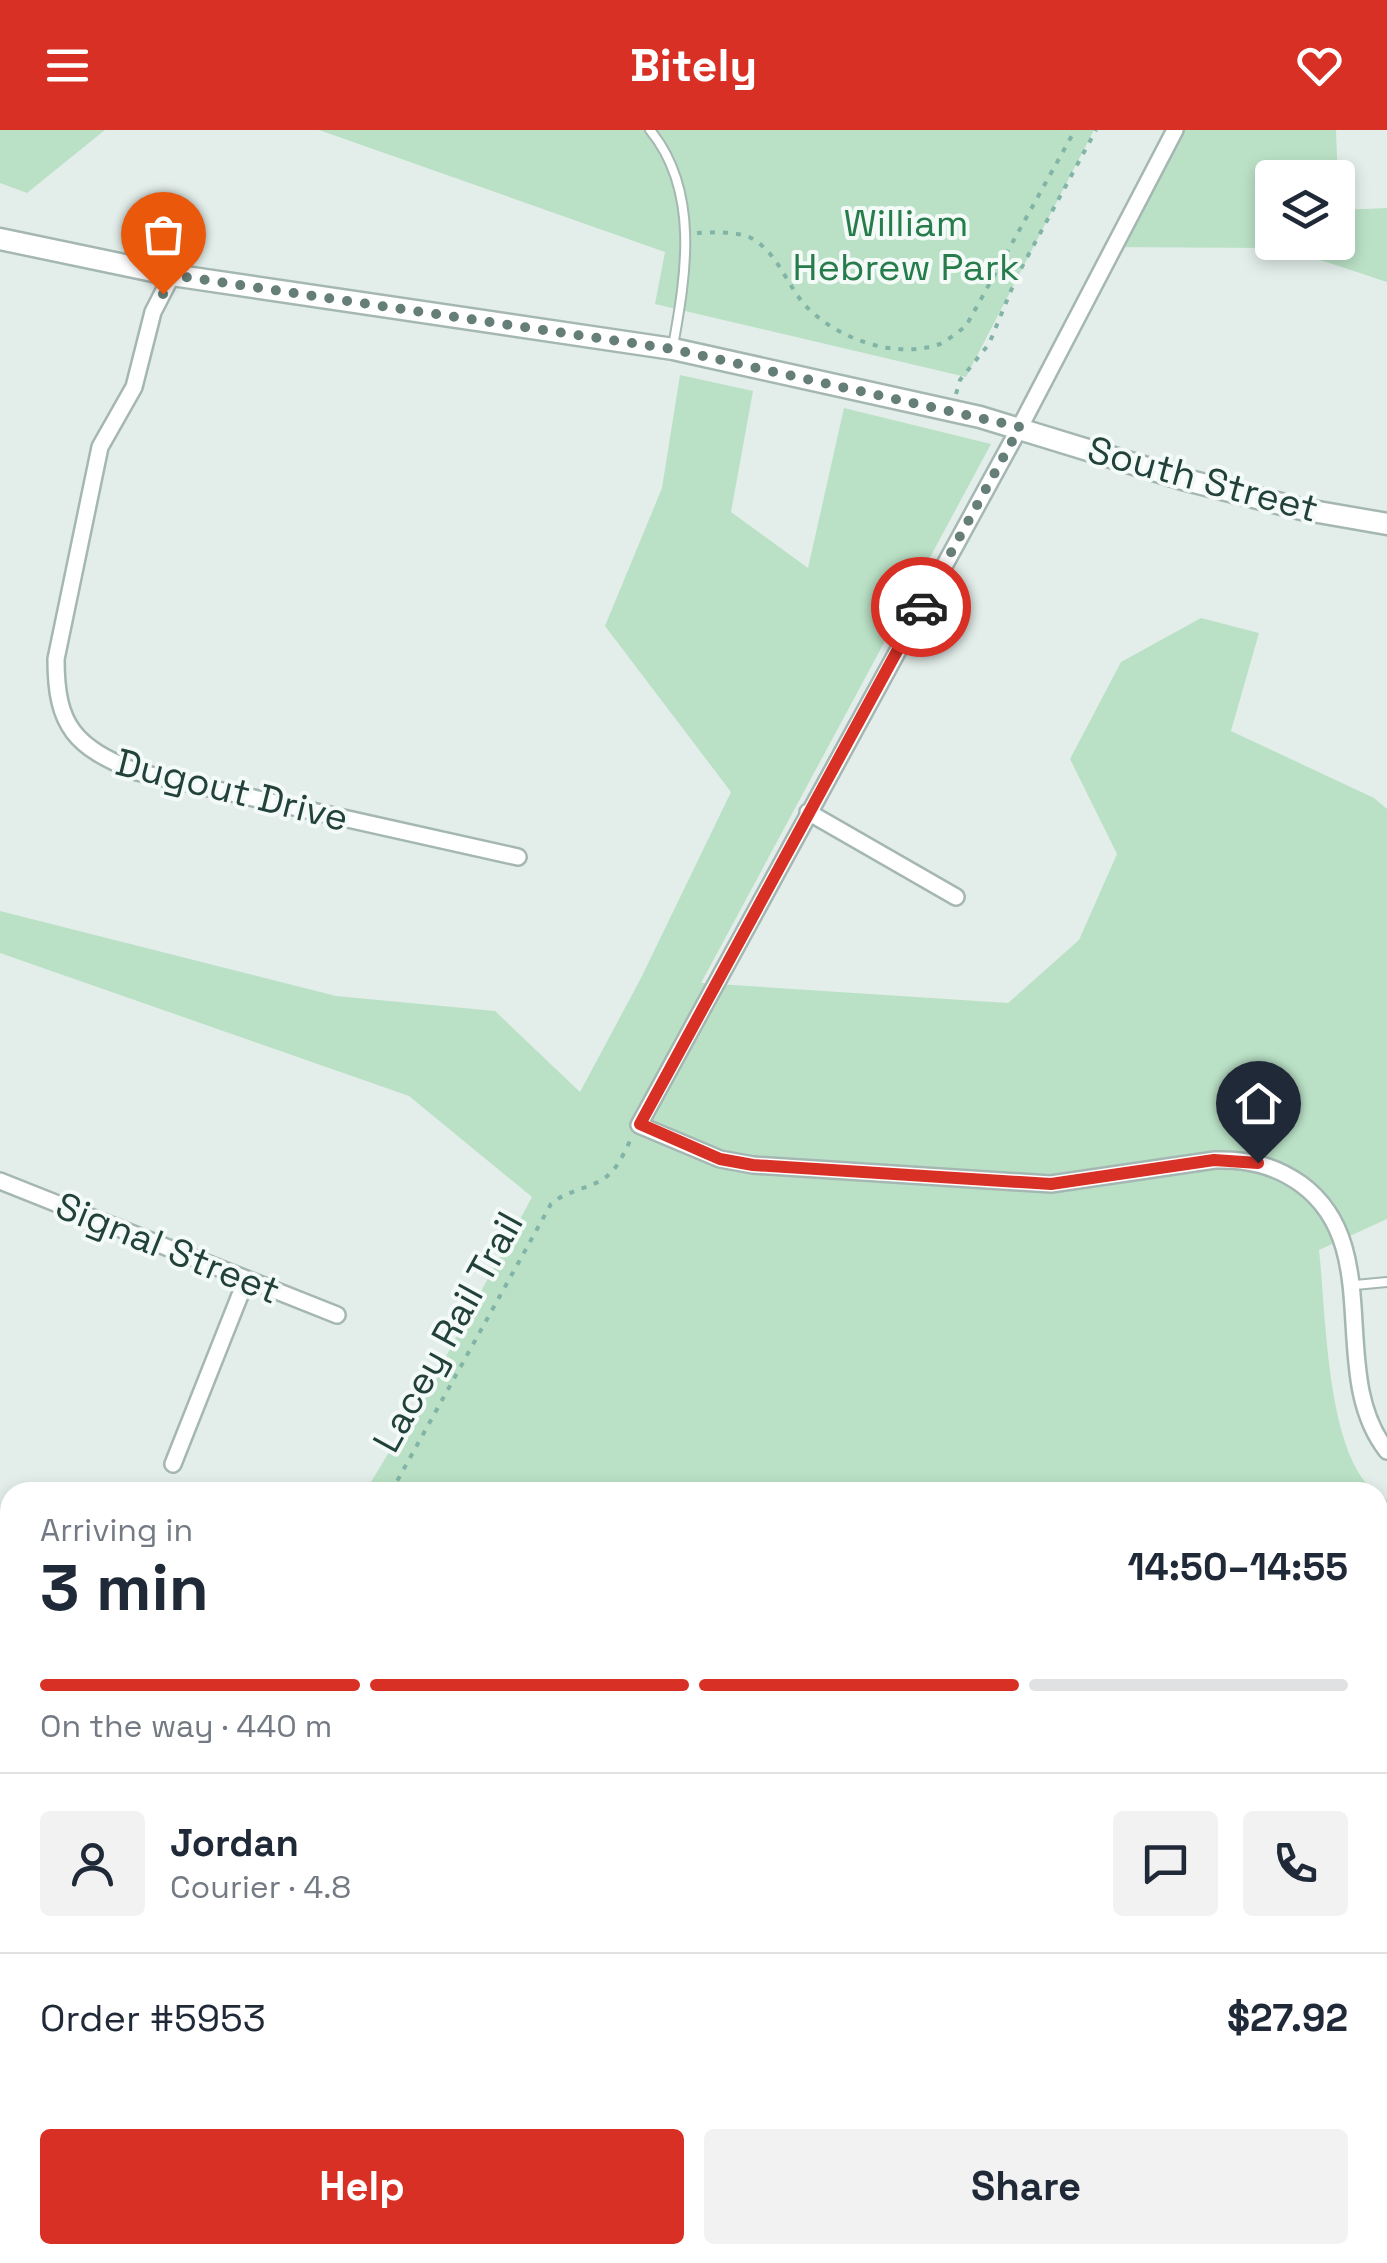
<!DOCTYPE html>
<meta charset="utf-8">
<style>
:root{--surface:#fff;--page:#f2f2f3;--text:#1f2937;--muted:#747a83;--line:#e0e1e3;--accent:#d93025}
body{margin:0;font-family:"Space Grotesk",sans-serif;background:var(--page);color:var(--text);height:100vh;display:flex;flex-direction:column;font-size:38px;white-space:nowrap}
*{box-sizing:border-box;margin:0}
p{font-size:32px;color:var(--muted)}
.icon{flex:none;width:55px;height:55px;fill:none;stroke:currentColor;stroke-width:2;stroke-linecap:round;stroke-linejoin:round}
.map{position:relative;flex:1;overflow:hidden}
.sheet{position:absolute;left:0px;top:1352px;width:1388px;height:782px;display:flex;flex-direction:column;background:var(--surface);border-radius:30px 30px 0 0;box-shadow:0 5px 15px #0003}
.sheet>*{flex:none}
.controls{position:absolute;left:1255px;top:30px;display:grid;gap:20px}
.controls a{display:grid;place-items:center;width:100px;height:100px;border-radius:10px;background:var(--surface);box-shadow:0 5px 15px #0003;font-size:50px}
.pin{position:absolute;display:grid;place-items:center;width:85px;height:85px;color:#fff;margin:-102px -42px;border-radius:50% 50% 50% 0;rotate:-45deg;box-shadow:0 0 10px #0007}
.pin .icon{rotate:45deg}
.courier{position:absolute;display:grid;place-items:center;width:100px;height:100px;margin:-50px;border:8px solid #d93025;border-radius:50%;background:#fff;color:#222;box-shadow:0 2px 12px #0007}
.overview em{font-style:normal;font-weight:800}
.overview div{display:flex;flex-direction:column-reverse}
.overview{display:flex;align-items:center;justify-content:space-between;height:170px;padding:0 40px}
h1{font-size:65px;font-weight:800;line-height:75px}
.bar{display:grid;grid-template-columns:repeat(4,1fr);gap:15px 10px;align-content:center;height:120px;padding:0 40px}
.bar i{height:12px;border-radius:8px;background:var(--line)}
.bar .selected{background:var(--accent)}
.bar p{grid-column:span 4}
.line{display:flex;align-items:center;gap:25px;padding:0 40px;border-top:2px solid var(--line)}
.line div{flex:1}
.round{display:grid;place-items:center;flex:none;width:105px;height:105px;border-radius:10px;background:var(--page)}
.cta{display:flex;gap:20px;margin-top:auto;padding:20px 40px}
.cta a{flex:1;height:115px;border-radius:10px;background:var(--accent);color:#fff;font-size:40px;font-weight:800;line-height:115px;text-align:center}
.cta a+a{background:var(--page);color:var(--text)}
header{display:flex;justify-content:space-between;align-items:center;height:130px;padding:0 40px;background:var(--accent);color:#fff;font-size:45px;font-weight:800}
.map>svg:first-child{display:block}
.green{fill:#bae1c6;fill-rule:evenodd}
.lines{fill:none;stroke-linecap:round;stroke-linejoin:round}
.service-casing{stroke:#a5b7b2;stroke-width:12}
.minor-casing{stroke:#a5b7b2;stroke-width:20}
.tertiary-casing{stroke:#a5b7b2;stroke-width:25}
.trunk-casing{stroke:#c1cac8;stroke-width:30}
.path{stroke:#81b4a6;stroke-width:4;stroke-dasharray:5 8;stroke-linecap:butt}
.service{stroke:#fff;stroke-width:8}
.minor{stroke:#fff;stroke-width:15}
.tertiary{stroke:#fff;stroke-width:20}
.trunk{stroke:#478c7e;stroke-width:25}
.done{stroke:#657e78;stroke-width:10;stroke-dasharray:0 18}
.route{stroke:#d93025;stroke-width:12}
.labels{text-anchor:middle;dominant-baseline:central;stroke-width:8;stroke-linejoin:round;paint-order:stroke}
.park-label{font-size:38px;fill:#277c4b;stroke:#f4faf7}
.street-label{font-size:38px;fill:#21413a;stroke:#f4faf7}
</style>
<header><svg class="icon" aria-label="menu" viewBox="0 0 24 24"><path d="M4 6h16M4 12h16M4 18h16"/></svg>Bitely<svg class="icon" aria-label="heart" viewBox="0 0 24 24"><path d="M12 20l-8-8c-3-5 5-10 8-4 3-6 11-1 8 4z"/></svg></header>
<div class="map">
<svg width="1387" height="2133" viewBox="0 0 1387 2133">
<rect width="100%" height="100%" fill="#e3eeea"/>
<path class="green" d="M0 0H105L27 63 0 53Z
M319 0H1094L966 247 655 174 665 122Z
M1168 0H1336L1339 80 1387 78V152L1284 118 1105 117ZM1272 48H1338V112H1272Z
M680 245 753 261 731 382 808 438 844 278 991 314 701 853 1008 873 1079 810 1117 724 1070 629 1121 532 1201 488 1259 503 1231 601 1374 668 1387 679V1089L1319 1120C1326 1180 1326 1326 1376 1362H365L438 1241 532 1067 409 966 0 823V781L336 866 495 881 580 962 641 848 731 662 605 496 662 358Z
M1378 1364 1387 1370V1496L1378 1511Z
M10 2004V2125H81L76 2133H0V2022Z
M352 2125H456L451 2133H366Z
M573 2125H631L646 2133H588Z"/>
<g class="lines">
<g class="service-casing">
<path id="service" d="M650 0C700 61 686 145 673 216
M1355 1155 1387 1152
M257 2125 272 2133
M112 2133 117 2125
M489 2133 514 2126 539 2133"/>
</g>
<g class="minor-casing">
<path id="minor" d="M1175 0 1020 297 639 995 720 1029 753 1035 1051 1054 1215 1030C1247 1029 1274 1035 1301 1054 1387 1117 1326 1244 1387 1321
M172 145 153 182 134 257 100 317 56 529C56 597 75 617 137 642L518 727
M808 682 956 767
M0 1051 337 1185
M173 1334 246 1150"/>
</g>
<g class="tertiary-casing">
<path id="tertiary" d="M0 109 172 145 673 219 980 287 1186 350 1301 379 1387 394"/>
</g>
<g class="trunk-casing">
<path id="trunk" d="M1378 1585 1387 1563
M1032 2133 1038 2125"/>
</g>
<path class="path" d="M697 103C713 102 736 101 751 108 777 122 786 153 804 174 835 208 894 230 940 214 948 210 958 202 966 196L1075 0
M956 264 960 250 989 214 1017 146 1096 0
M391 1362 551 1074C567 1060 586 1060 603 1049 618 1040 624 1022 632 1007
M0 2070 10 2052"/>
<use href="#service" class="service"/>
<use href="#minor" class="minor"/>
<use href="#tertiary" class="tertiary"/>
<use href="#trunk" class="trunk"/>
</g>
<g class="lines">
<path class="done" d="M163 164 172 145 672 219 1020 297 921 477"/>
<path class="route" d="M921 477 640 994 720 1029 753 1035 1051 1054 1214 1030 1258 1033"/>
</g>
<g class="labels">
<g class="park-label">
<text x="906" y="93">William<tspan x="906" dy="44">Hebrew Park</tspan></text>
</g>
<g class="street-label">
<text transform="translate(1203 349) rotate(15)">South Street</text>
<text transform="translate(232 660) rotate(14)">Dugout Drive</text>
<text transform="translate(168 1118) rotate(22)">Signal Street</text>
<text transform="translate(448 1202) rotate(-61)">Lacey Rail Trail</text>
</g>
</g>
</svg>
<div class="controls">
<a><svg class="icon" aria-label="layers" viewBox="0 0 24 24"><path d="M12 4l9 5-9 5-9-5zM3 14l9 5 9-5"/></svg></a>
</div>
<div class="pin" style="left:163px;top:164px;background:#ea580c"><svg class="icon" aria-label="bag" viewBox="0 0 24 24"><path d="M5 8h14l-1 12H6zM9 8a3 3 0 0 1 6 0"/></svg></div>
<div class="pin" style="left:1258px;top:1033px;background:#1f2937"><svg class="icon" aria-label="home" viewBox="0 0 24 24"><path d="M3 11l9-7 9 7M6 9v11h12V9"/></svg></div>
<div class="courier" style="left:921px;top:477px"><svg class="icon" aria-label="car" viewBox="0 0 24 24"><path d="M5 17H2v-5l4-1 3-4h7l3 4 3 1v5h-3M9 17h6M6 11h13"/><circle cx="7" cy="17" r="2"/><circle cx="17" cy="17" r="2"/></svg></div>
<section class="sheet">
<div class="overview"><div><h1>3 min</h1><p>Arriving in</p></div><em>14:50–14:55</em></div>
<div class="bar"><i class="selected"></i><i class="selected"></i><i class="selected"></i><i></i><p>On the way · 440 m</p></div>
<div class="line" style="height:180px"><a class="round"><svg class="icon" aria-label="person" viewBox="0 0 24 24"><circle cx="12" cy="8" r="4"/><path d="M4 21q1-7 8-7t8 7"/></svg></a><div><b>Jordan</b><p>Courier · 4.8</p></div><a class="round"><svg class="icon" aria-label="chat" viewBox="0 0 24 24"><path d="M4 5h16v11H9l-5 4z"/></svg></a><a class="round"><svg class="icon" aria-label="phone" viewBox="0 0 24 24"><path d="M5 4h4l2 5-3 2q2 4 5 5l2-3 5 2v4C11 20 4 13 5 4z"/></svg></a></div>
<div class="line" style="height:130px"><div>Order #5953</div><b>$27.92</b></div>
<div class="cta"><a>Help</a><a>Share</a></div>
</section>
</div>
